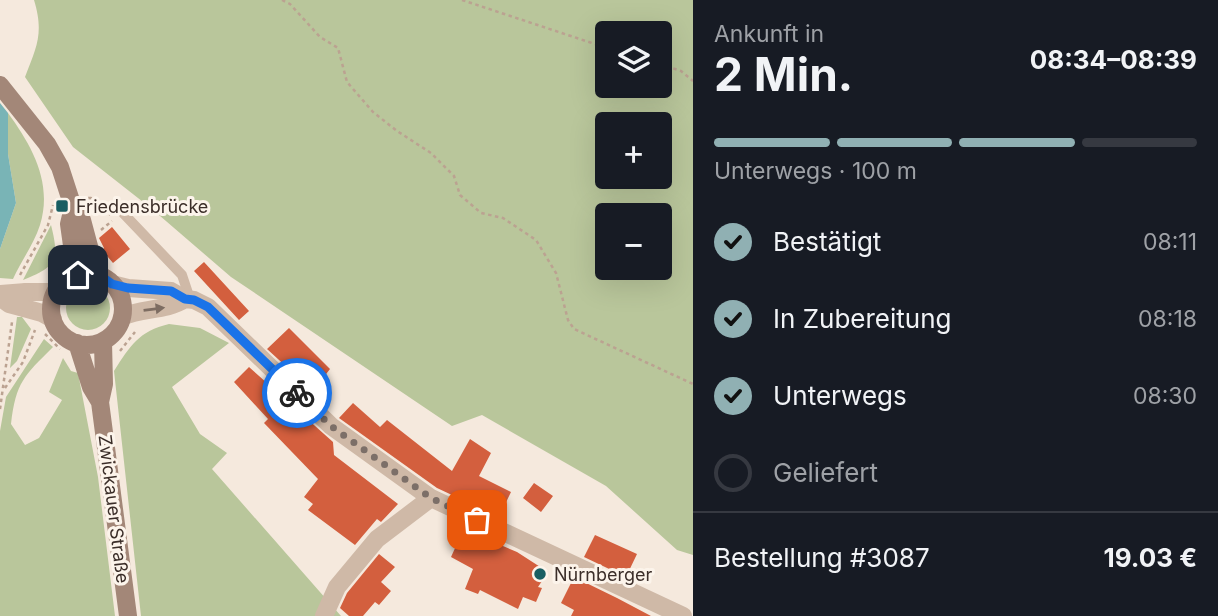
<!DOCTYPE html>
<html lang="de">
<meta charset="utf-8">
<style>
:root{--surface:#171b24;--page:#242831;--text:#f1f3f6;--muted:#9ea1a6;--line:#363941;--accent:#90b0b3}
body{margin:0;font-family:Inter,sans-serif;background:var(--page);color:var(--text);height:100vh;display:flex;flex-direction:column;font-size:26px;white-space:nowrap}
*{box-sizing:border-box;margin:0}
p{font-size:23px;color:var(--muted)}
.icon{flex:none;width:38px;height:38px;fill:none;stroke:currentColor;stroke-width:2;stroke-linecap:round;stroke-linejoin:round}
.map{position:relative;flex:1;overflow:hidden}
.panel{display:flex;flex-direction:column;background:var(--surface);width:525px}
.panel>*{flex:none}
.tools{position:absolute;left:595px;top:21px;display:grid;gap:14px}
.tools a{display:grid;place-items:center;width:77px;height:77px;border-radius:7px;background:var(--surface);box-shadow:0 7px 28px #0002;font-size:35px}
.pin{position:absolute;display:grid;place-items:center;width:60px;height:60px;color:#fff;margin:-30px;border-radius:14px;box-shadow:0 4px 10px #0006}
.courier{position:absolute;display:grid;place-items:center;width:70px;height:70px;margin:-35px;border:5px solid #1a73e8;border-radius:50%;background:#fff;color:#222;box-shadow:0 2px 9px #0007}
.overview em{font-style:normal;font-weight:700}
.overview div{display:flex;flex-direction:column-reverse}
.overview{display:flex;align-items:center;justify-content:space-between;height:119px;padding:0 21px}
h1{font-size:46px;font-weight:700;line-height:52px}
.bar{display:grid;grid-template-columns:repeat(4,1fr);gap:10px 7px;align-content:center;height:84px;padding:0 21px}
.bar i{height:9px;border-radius:5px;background:var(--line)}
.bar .selected{background:var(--accent)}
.bar p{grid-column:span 4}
.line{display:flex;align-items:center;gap:18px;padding:0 21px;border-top:2px solid var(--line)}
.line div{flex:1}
ol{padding:0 21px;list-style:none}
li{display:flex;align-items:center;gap:21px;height:77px}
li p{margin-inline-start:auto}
li .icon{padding:7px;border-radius:50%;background:var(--accent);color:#111;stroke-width:4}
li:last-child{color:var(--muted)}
li i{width:38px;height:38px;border:4px solid var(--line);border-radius:50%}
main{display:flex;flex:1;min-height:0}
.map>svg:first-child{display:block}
.green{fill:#b9c69b;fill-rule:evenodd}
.water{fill:#79b4b6}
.building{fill:#d35f3e}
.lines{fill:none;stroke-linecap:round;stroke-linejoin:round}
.path{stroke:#bba291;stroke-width:2.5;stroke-dasharray:3.5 3.5;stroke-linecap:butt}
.service{stroke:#cfb9a7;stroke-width:10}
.minor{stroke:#cfb9a7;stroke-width:18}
.secondary{stroke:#a38778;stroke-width:18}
.minor-bridge{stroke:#cfb9a7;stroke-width:18}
.oneway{fill:#7e6d62}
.done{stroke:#7c6f68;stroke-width:7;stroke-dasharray:0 12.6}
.route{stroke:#1a73e8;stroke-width:9}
.poi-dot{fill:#195e62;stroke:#fcf4eb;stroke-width:2.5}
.labels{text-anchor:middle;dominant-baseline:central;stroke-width:6;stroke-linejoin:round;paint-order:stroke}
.poi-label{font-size:18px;fill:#3b2e29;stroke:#fcf4eb;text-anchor:start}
.street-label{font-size:18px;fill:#3b2e29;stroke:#fcf4eb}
</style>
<main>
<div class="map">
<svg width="693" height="616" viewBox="0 0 693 616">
<rect width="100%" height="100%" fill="#f5e9dd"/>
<path class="green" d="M34 0H693V555L677 550 606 486 482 415 452 426 231 277 152 209 73 147 25 77C37 46 44 33 34 0ZM607 33H660V86H607ZM607 124H660V177H607ZM607 215H660V268H607Z
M8 113C32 146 53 183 40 225 34 244 21 261 13 279L0 278V249L16 203 8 154Z
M51 225C60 260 56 267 23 280Z
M66 308a22 22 0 1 1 44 0a22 22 0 1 1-44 0Z
M17 317H22L31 329 17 361 10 368Z
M169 324 200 328 229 343 172 387 200 434 227 453 212 469 341 616H141L114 371C130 346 139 331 169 324Z
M44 339 53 347C24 376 16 382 11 424L25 445 39 438 62 400 49 392 63 358 71 371 78 373 98 477 115 616H0V431L6 397Z"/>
<path class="water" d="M0 103 8 113V154L16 203 0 249Z"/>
<path class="building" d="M112 227 130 249 113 263 102 250 104 248 99 238Z
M204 262 249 311 239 320 194 271Z
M289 328 330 369 313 391 267 349Z
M249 367 333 442 334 455 398 504 381 522 377 519 355 545 308 510 313 504 304 497 318 479 264 423 268 419 234 382Z
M353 403 380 427 387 420 452 471 470 439 491 453 479 476 511 492 499 517 437 488 339 418Z
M534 483 553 496 541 512 523 498Z
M470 532 517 552 548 572 538 587 542 588 536 602 523 597 518 609 480 590 478 594 465 589 473 569 451 557 461 535Z
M595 535 637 554 626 577 584 557Z
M379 554 395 567 381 582 391 591 379 605 375 602 363 616H349L340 608 347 593Z
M574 577 617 598 651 616H571L574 610 561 603Z"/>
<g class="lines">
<path class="path" d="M282 0 290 4 320 37 338 48 347 82 373 112 397 131 431 153 454 176 460 195 481 213 503 218 536 240 556 273 568 320 574 329 693 384
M462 0 607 48
M660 64 681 71 693 81
M88 198H91L110 215
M101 230 112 221
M20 275 48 225 53 205
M45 334 60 349
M120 351 135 332
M5 388 23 362 35 330
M0 409 12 322"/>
<path class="service" d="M123 213 182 275 190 299"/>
<path class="minor" d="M112 284 128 288 171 291 185 299 194 300 208 307 331 426 431 498 683 616
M26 292H56
M24 308 42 313 53 319
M122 317C142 307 165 312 185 299
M324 616 337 587 377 539 431 498"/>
<path class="secondary" d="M0 85 47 144 60 167 73 207 82 220 94 265 99 275
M73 207 69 224 75 267 73 277
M51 309a36 36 0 1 1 72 0a36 36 0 1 1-72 0Z
M103 342 104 384 100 402 128 616
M77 343 91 387 100 402"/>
<path class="minor-bridge" d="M0 294 26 292
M0 297 9 304 24 308"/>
</g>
<defs><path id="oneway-solid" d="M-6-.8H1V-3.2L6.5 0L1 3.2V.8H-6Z" transform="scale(1.75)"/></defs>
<use class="oneway" href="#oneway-solid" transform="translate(154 309) rotate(-7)"/>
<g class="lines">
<path class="done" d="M297 393 331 426 431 498 477 520"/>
<path class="route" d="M78 275H99L112 284 128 288 171 291 185 299 194 300 208 307 297 393"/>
</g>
<g class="poi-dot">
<rect x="55" y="199" width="14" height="14" rx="3.5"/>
<circle cx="540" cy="574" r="7"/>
</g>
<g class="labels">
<g class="poi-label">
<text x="76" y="206">Friedensbrücke</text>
<text x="554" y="574">Nürnberger</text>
</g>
<g class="street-label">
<text transform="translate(114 509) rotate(83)">Zwickauer Straße</text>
</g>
</g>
</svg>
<div class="tools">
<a><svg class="icon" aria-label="layers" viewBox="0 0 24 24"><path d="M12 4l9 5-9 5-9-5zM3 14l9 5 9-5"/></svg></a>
<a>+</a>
<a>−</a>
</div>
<div class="pin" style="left:477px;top:520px;background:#ea580c"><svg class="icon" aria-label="bag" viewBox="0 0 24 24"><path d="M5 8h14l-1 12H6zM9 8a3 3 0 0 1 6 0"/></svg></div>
<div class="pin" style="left:78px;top:275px;background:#1f2937"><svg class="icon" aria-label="home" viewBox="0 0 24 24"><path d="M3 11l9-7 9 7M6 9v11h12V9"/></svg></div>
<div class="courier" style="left:297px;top:393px"><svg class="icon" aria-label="bike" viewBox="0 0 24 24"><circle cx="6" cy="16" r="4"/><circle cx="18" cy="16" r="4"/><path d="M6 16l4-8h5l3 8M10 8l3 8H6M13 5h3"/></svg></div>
</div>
<section class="panel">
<div class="overview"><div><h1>2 Min.</h1><p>Ankunft in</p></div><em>08:34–08:39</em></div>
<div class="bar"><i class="selected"></i><i class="selected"></i><i class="selected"></i><i></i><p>Unterwegs · 100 m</p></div>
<ol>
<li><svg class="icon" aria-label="check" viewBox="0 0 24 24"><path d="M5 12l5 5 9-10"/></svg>Bestätigt<p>08:11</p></li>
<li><svg class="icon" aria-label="check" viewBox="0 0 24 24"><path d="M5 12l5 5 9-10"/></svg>In Zubereitung<p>08:18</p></li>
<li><svg class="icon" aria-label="check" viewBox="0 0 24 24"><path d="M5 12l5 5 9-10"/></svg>Unterwegs<p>08:30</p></li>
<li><i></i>Geliefert</li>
</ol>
<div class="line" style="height:91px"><div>Bestellung #3087</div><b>19.03 €</b></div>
</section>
</main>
